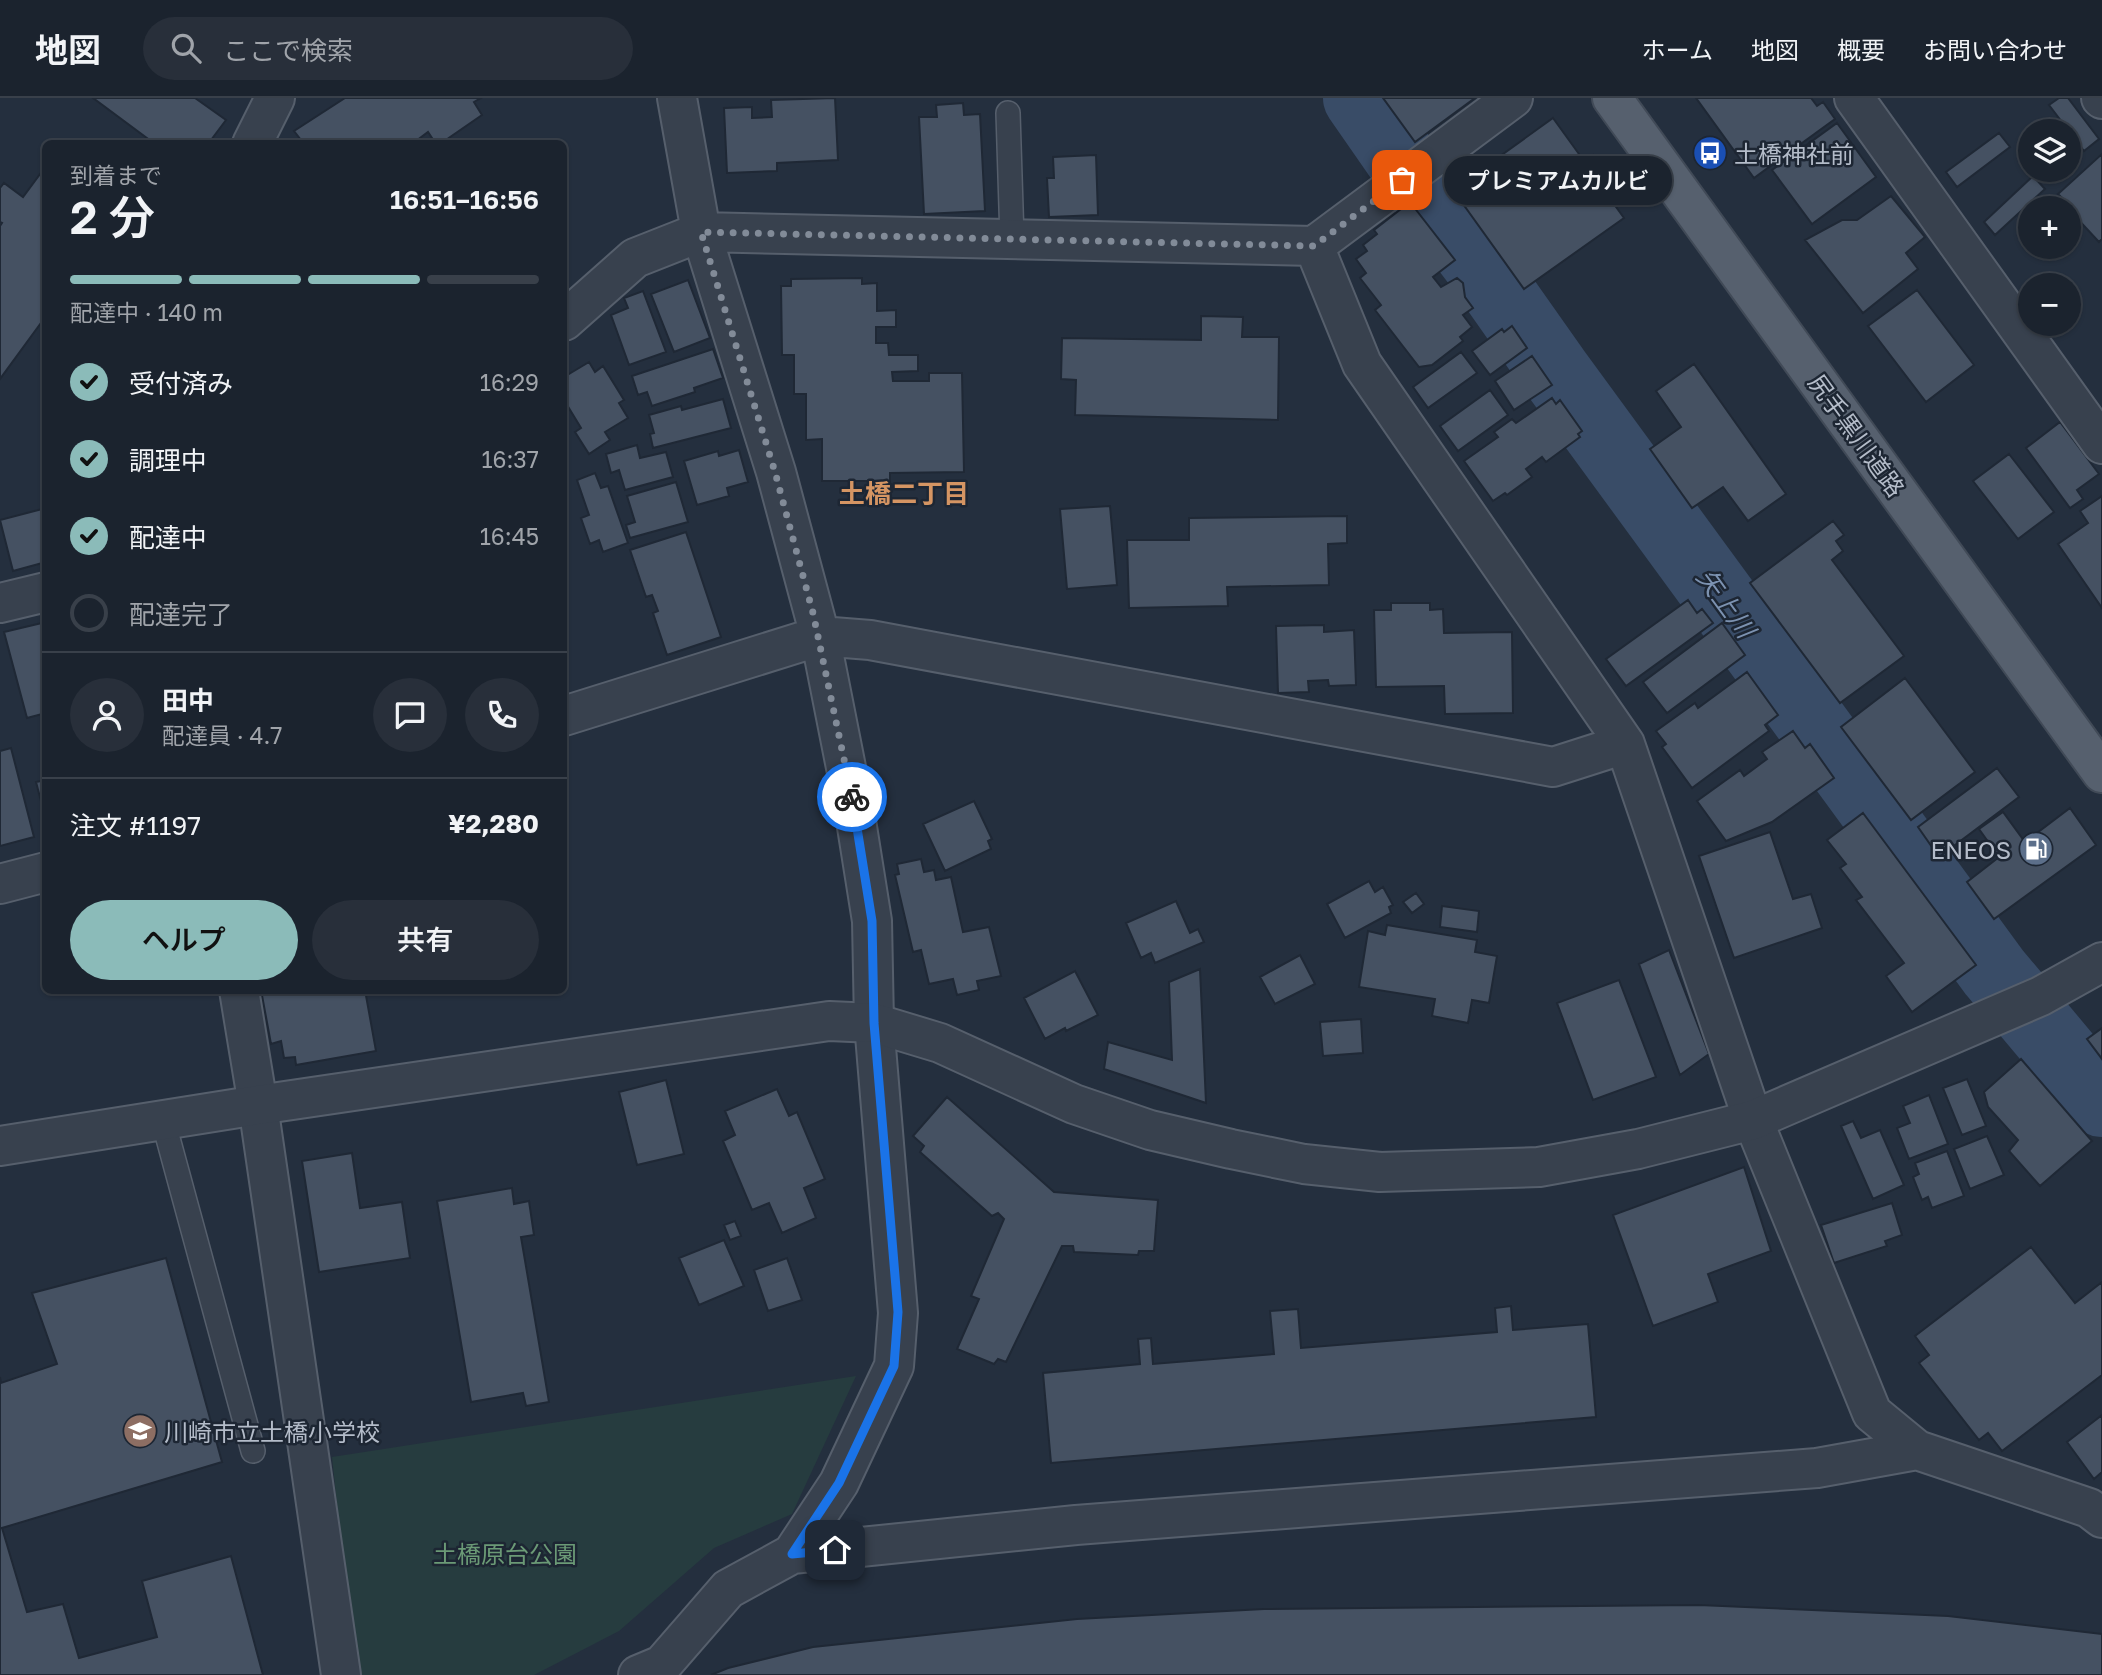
<!DOCTYPE html>
<html lang="ja">
<meta charset="utf-8">
<style>
:root{--surface:#1b232e;--page:#282f3a;--text:#f1f3f6;--muted:#a0a4aa;--line:#39404a;--accent:#8bbbb9}
body{margin:0;font-family:"Golos Text","Noto Sans JP",sans-serif;background:var(--page);color:var(--text);height:100vh;display:flex;flex-direction:column;font-size:26px;white-space:nowrap}
*{box-sizing:border-box;margin:0}
p{font-size:23px;color:var(--muted)}
.icon{flex:none;width:38px;height:38px;fill:none;stroke:currentColor;stroke-width:2;stroke-linecap:round;stroke-linejoin:round}
.map{position:relative;flex:1;overflow:hidden}
.details{position:absolute;left:42px;top:42px;width:525px;height:854px;display:flex;flex-direction:column;background:var(--surface);border-radius:10px;box-shadow:0 2px 5px #0004,0 0 0 2px var(--line)}
.details>*{flex:none}
.controls{position:absolute;left:2018px;top:21px;display:grid;gap:14px}
.controls a{display:grid;place-items:center;width:63px;height:63px;border-radius:50%;background:var(--surface);box-shadow:0 2px 5px #0004,0 0 0 2px var(--line);font-size:35px}
.pin{position:absolute;display:grid;place-items:center;width:60px;height:60px;color:#fff;margin:-30px;border-radius:14px;box-shadow:0 4px 10px #0006}
.courier{position:absolute;display:grid;place-items:center;width:70px;height:70px;margin:-35px;border:5px solid #1a73e8;border-radius:50%;background:#fff;color:#222;box-shadow:0 2px 9px #0007}
.bubble{position:absolute;height:49px;border-radius:24px;background:var(--surface);box-shadow:0 2px 5px #0004,0 0 0 2px var(--line);font-size:23px;font-weight:600;line-height:49px;text-align:center}
.summary em{font-style:normal;font-weight:600}
.summary div{display:flex;flex-direction:column-reverse}
.summary{display:flex;align-items:center;justify-content:space-between;height:119px;padding:0 28px}
h1{font-size:46px;font-weight:600;line-height:52px}
.bar{display:grid;grid-template-columns:repeat(4,1fr);gap:10px 7px;align-content:center;height:84px;padding:0 28px}
.bar i{height:9px;border-radius:5px;background:var(--line)}
.bar .on{background:var(--accent)}
.bar p{grid-column:span 4}
.line{display:flex;align-items:center;gap:18px;padding:0 28px;border-top:2px solid var(--line)}
.line div{flex:1}
.round{display:grid;place-items:center;flex:none;width:74px;height:74px;border-radius:37px;background:var(--page)}
ol{padding:0 28px;list-style:none}
li{display:flex;align-items:center;gap:21px;height:77px}
li p{margin-inline-start:auto}
li .icon{padding:7px;border-radius:50%;background:var(--accent);color:#111;stroke-width:4}
li:last-child{color:var(--muted)}
li i{width:38px;height:38px;border:4px solid var(--line);border-radius:50%}
.action{display:flex;gap:14px;margin-top:auto;padding:14px 28px}
.action a{flex:1;height:80px;border-radius:42px;background:var(--accent);color:#111;font-size:28px;font-weight:600;line-height:80px;text-align:center}
.action a+a{background:var(--page);color:var(--text)}
header{display:flex;align-items:center;gap:42px;box-sizing:border-box;height:98px;padding:0 35px;background:var(--surface);border-bottom:2px solid var(--line)}
header strong{font-size:33px}
nav{display:flex;gap:38px;margin-inline-start:auto;font-size:24px}
.search{width:490px;height:63px;background:var(--page);display:flex;align-items:center;gap:18px;box-sizing:border-box;padding:0 24px;border-radius:38px;color:var(--muted);font-size:26px}
.map>svg:first-child{display:block}
.green{fill:#263c3f}
.lines{fill:none;stroke-linecap:round;stroke-linejoin:round}
.river{stroke:#394c67;stroke-width:72}
.building{fill:#455162;stroke:#1f2835;stroke-width:2}
.service-casing{stroke:#565f6c;stroke-width:26}
.minor-casing{stroke:#565f6c;stroke-width:42}
.tertiary-casing{stroke:#565f6c;stroke-width:42}
.primary-casing{stroke:#414a57;stroke-width:42}
.service{stroke:#38414e;stroke-width:23}
.minor{stroke:#38414e;stroke-width:38}
.tertiary{stroke:#38414e;stroke-width:38}
.primary{stroke:#56606e;stroke-width:38}
.done{stroke:#828b98;stroke-width:7;stroke-dasharray:0 12.6}
.route{stroke:#1a73e8;stroke-width:9}
.labels{text-anchor:middle;dominant-baseline:central;stroke-width:5;stroke-linejoin:round;paint-order:stroke}
.poi-label{font-size:24px;fill:#b4bcc9;stroke:#1d2633;text-anchor:start}
.street-label{font-size:24px;fill:#b4bcc9;stroke:#1d2633}
.park-label{font-size:24px;fill:#6b9a76;stroke:#1d2633}
.neighbourhood-label{font-size:26px;font-weight:bold;fill:#d59563;stroke:#1d2633}
.water-label{font-size:26px;font-style:italic;fill:#7c92b1;stroke:#1d2633}
</style>
<header>
<strong>地図</strong>
<div class="search"><svg class="icon" aria-label="search" viewBox="0 0 24 24"><circle cx="10" cy="10" r="6"/><path d="M15 15l6 6"/></svg>ここで検索</div>
<nav><a>ホーム</a><a>地図</a><a>概要</a><a>お問い合わせ</a></nav>
</header>
<div class="map">
<svg width="2102" height="1577" viewBox="0 0 2102 1577">
<rect width="100%" height="100%" fill="#242f3e"/>
<path class="green" d="M856 1278 792 1416 714 1450 619 1533 534 1577H355L332 1359Z"/>
<g class="lines">
<path class="river" d="M1359 0 1425 95 1479 166 1555 274 1994 874 2102 1003"/>
</g>
<path class="building" d="M93 0H195L226 22 208 46H155Z
M345 0H481L474 4 482 17 440 46H436L428 34 412 46H296L301 42 294 33Z
M835 0 838 62 777 65V73L727 75 724 10 752 9V20L772 19 771 2Z
M1383 0H1475L1415 44Z
M1696 0H1811L1817 8 1823 4 1835 21 1754 80Z
M2059 0H2068L2099 41 2084 53 2049 7Z
M963 5 964 17 980 16 985 113 924 116 919 19H937L936 7Z
M1553 20 1584 63 1593 57 1609 79 1610 82 1601 88 1624 120 1524 191 1453 92Z
M1837 25 1876 79 1812 126 1772 72Z
M1999 35 2010 49 1957 89 1946 74Z
M2102 56V141L2099 144 2075 118 2071 121 2068 118V110H2061L2056 105 2062 100 2058 96Z
M1096 57 1098 117 1049 119 1047 80H1054L1053 59Z
M46 68V218L0 281V128L2 125 0 124V90L4 85 23 99Z
M2033 78 2045 91 1995 137 1984 124Z
M1891 98 1925 139 1906 155 1918 171 1863 215 1805 142 1842 122H1857Z
M1410 104 1455 162 1433 179 1441 189 1457 180 1463 185 1465 199 1473 210 1463 217 1472 229 1460 239 1463 243 1432 267 1419 269 1375 212 1381 207 1360 180 1366 175 1356 161 1367 153 1363 147 1377 136 1374 132Z
M862 180V186L877 185V213L896 212V229H876V245H888L889 257H918V273L892 274 893 283H929V275H962L964 374 890 375V383H822V341L806 342V296H794V257H782L781 188H791V181Z
M688 182 710 240 674 254 651 196Z
M1917 192 1974 267 1926 304 1868 228Z
M643 193 666 254 629 267 611 217 628 210 624 200Z
M1201 218 1243 219 1242 239H1279L1278 322 1075 317 1076 282 1061 281 1062 240 1201 242Z
M1512 228 1527 250 1490 277 1472 253 1502 231 1504 234Z
M713 251 723 280 694 290 695 294 652 308 647 294 638 297 632 278Z
M1461 254 1477 275 1428 310 1413 289Z
M1532 258 1552 287 1514 312 1495 283Z
M589 264 595 274 603 268 624 302 619 305 628 320 605 334 610 342 589 356 575 334 581 330 564 302V279Z
M1694 266 1786 396 1748 423 1723 389 1692 410 1650 351 1681 329 1656 293Z
M1490 292 1508 317 1458 353 1440 328Z
M1552 300 1556 306 1560 302 1582 333 1578 336 1580 339 1546 364 1542 359 1526 371 1532 379 1507 397 1505 395 1493 403 1464 363 1498 339 1494 334 1512 321 1516 325Z
M723 301 731 330 653 350 650 336 654 335 649 317 681 308 682 312Z
M2060 324 2099 376 2077 392 2083 401 2070 410 2026 350Z
M637 347 640 360 666 354 673 379 625 392 619 372 611 375 606 356Z
M739 352 748 384 727 390 729 398 697 407 684 363 718 353 719 358Z
M2009 356 2054 414 2018 441 1973 383Z
M595 375 601 390 608 388 628 445 603 454 599 442 590 446 581 420 589 417 577 382Z
M676 384 688 424 630 440 626 427 635 424 627 398Z
M2102 398V510L2058 446 2088 425 2080 413Z
M1110 408 1117 487 1067 491 1060 411Z
M46 410V464L13 473 0 422Z
M1347 418V445L1328 446 1329 487 1227 489 1228 508 1129 510 1127 442H1189V420Z
M1833 423 1844 437 1836 443 1843 453 1832 462 1904 558 1840 605 1750 485Z
M686 434 721 539 667 557 653 515 658 513 652 497 646 499 630 452Z
M1688 502 1697 515 1702 511 1713 525 1626 588 1606 561Z
M1391 505H1430V512L1443 511 1444 535 1512 534 1513 615 1445 616 1444 588 1376 589 1374 512H1391Z
M46 524V615L27 620 4 534Z
M1722 525 1745 557 1667 615 1643 584Z
M1324 527V534L1354 532 1356 587 1329 588 1328 582 1308 583 1309 594 1278 595 1276 528Z
M1747 574 1778 617 1765 627 1769 633 1692 690 1662 649 1666 646 1656 633 1695 605 1698 610Z
M1905 580 1975 674 1911 722 1841 629Z
M1793 633 1805 650 1810 646 1834 680 1772 724 1726 743 1697 703 1740 672 1744 678 1767 661 1762 654Z
M11 650 34 739 0 748V653Z
M1997 670 2019 699 1939 759 1918 729Z
M46 682V722L36 684Z
M974 703 992 741 988 743 991 751 945 773 923 726Z
M2070 710 2096 747 1994 821 1967 784 1999 759 1979 731 2003 714 2025 744Z
M1863 715 1976 867 1912 914 1886 878 1904 865 1856 802 1862 799 1840 770 1846 766 1827 742Z
M1770 734 1793 801 1811 796 1822 830 1734 860 1699 758Z
M921 761 924 774 934 772 936 782 951 779 963 834 989 829 1001 878 977 883 979 892 957 897 953 881 929 886 921 852 913 854 895 777 899 776 897 766Z
M1369 783 1375 794 1383 789 1393 807 1389 809 1391 815 1345 840 1327 806Z
M1416 795 1424 806 1412 815 1403 804Z
M1176 803 1190 835 1198 831 1204 844 1155 865 1151 855 1141 860 1126 825Z
M1442 808 1479 813 1477 834 1440 829Z
M1387 827 1477 842 1475 854 1497 858 1489 905 1472 902 1468 925 1432 918 1435 901 1359 889 1368 833 1385 837Z
M1669 852 1709 956 1680 977 1639 866Z
M1300 857 1315 886 1275 906 1260 879Z
M1200 871 1206 1005 1104 971 1108 944 1172 962 1169 884Z
M1075 873 1098 917 1066 933 1065 930 1045 941 1024 900Z
M1619 882 1656 979 1593 1002 1557 905Z
M261 892H365L376 953 296 967 295 959 284 960 281 943 271 946Z
M1361 921 1363 955 1323 958 1320 924Z
M2102 930V961L2087 941Z
M2021 961 2092 1043 2040 1088 2009 1053 2018 1042 1988 1009 1984 994Z
M1967 981 1986 1028 1962 1037 1943 990Z
M666 982 684 1056 637 1067 619 994Z
M777 991 789 1018 797 1014 825 1081 804 1090 816 1120 782 1135 769 1105 752 1112 723 1043 735 1037 725 1013Z
M1929 997 1948 1046 1909 1061 1897 1030 1910 1025 1903 1008Z
M947 999 1054 1094 1158 1102 1154 1153H1139L1138 1157 1074 1154 1073 1148H1062L1006 1264 998 1261 994 1266 957 1251 979 1201 971 1198 1004 1121 998 1115 992 1118 920 1054 924 1048 913 1038Z
M1853 1023 1861 1040 1880 1032 1904 1087 1873 1101 1841 1028Z
M1987 1038 2004 1077 1970 1091 1954 1051Z
M1947 1053 1964 1098 1932 1110 1928 1099 1922 1102 1913 1079 1919 1076 1915 1065Z
M352 1055 360 1110 402 1104 410 1160 319 1174 302 1063Z
M1744 1069 1771 1153 1708 1176 1718 1204 1653 1228 1613 1117Z
M512 1090 514 1106 529 1103 534 1137 521 1139 549 1304 526 1308 523 1295 471 1304 437 1103Z
M1892 1105 1902 1137 1885 1143 1887 1148 1834 1165 1821 1127Z
M735 1123 741 1138 730 1142 724 1127Z
M724 1142 744 1188 699 1207 679 1160Z
M2031 1149 2075 1205 2102 1184V1277L2002 1353 1988 1335 1979 1342 1919 1265 1929 1257 1915 1238Z
M166 1160 222 1364 2 1430 27 1514 63 1506 79 1560 157 1539 142 1483 231 1458 263 1577H0V1279L1 1285 57 1266 32 1195Z
M787 1160 802 1202 768 1213 754 1172Z
M1511 1208 1513 1232 1588 1226 1596 1319 1051 1365 1043 1275 1140 1266 1138 1241 1151 1240 1153 1266 1274 1256 1270 1213 1298 1211 1301 1250 1497 1234 1495 1210Z
M2102 1317V1374L2094 1381 2067 1344Z
M1699 1507 1948 1518 2102 1536V1577H711L728 1570 813 1549 1077 1521 1264 1511Z"/>
<g class="lines">
<g class="service-casing">
<path id="service" d="M1008 15 1012 141
M163 1022 253 1353"/>
</g>
<g class="minor-casing">
<path id="minor" d="M677 0 701 134 776 374 820 538 854 710 872 823 874 925 898 1215 894 1268 839 1385 792 1456
M1854 0 2102 346
M2101 0 2102 1
M252 46 275 0
M1314 148 1362 266 1625 646 1753 1022 1872 1315 1917 1352 2089 1410 2102 1420
M564 223 635 160 701 134 1314 148 1513 0
M0 505 46 494
M564 618 820 538 870 542 1553 669 1625 646
M0 786 46 774
M239 892 258 1007 341 1577
M638 1577 662 1567 728 1491 792 1456 1076 1427 1817 1370 1917 1352"/>
</g>
<g class="tertiary-casing">
<path id="tertiary" d="M0 1048 258 1007 829 923 874 925 940 945 1074 1006 1150 1032 1231 1051 1304 1066 1380 1074 1539 1069 1638 1051 1753 1022 2041 898 2102 864"/>
</g>
<g class="primary-casing">
<path id="primary" d="M1612 0 2102 675"/>
</g>
<use href="#service" class="service"/>
<use href="#minor" class="minor"/>
<use href="#tertiary" class="tertiary"/>
<use href="#primary" class="primary"/>
</g>
<g class="lines">
<path class="done" d="M852 699 813 515 775 374 701 134 1314 148 1402 82"/>
<path class="route" d="M835 1452 792 1456 839 1385 894 1268 898 1214 874 925 872 823 852 699"/>
</g>
<defs>
<g id="bus-disc" transform="scale(1.75)"><circle r="9.5" fill="#1a4fb4" stroke="#1d2633"/><path d="M-5-6H5V4H4V6H2V4H-2V6H-4V4H-5ZM-3.5-4V0h7V-4ZM-3.5 1.2v1.5H-2V1.2ZM2 1.2v1.5H3.5V1.2Z" fill="#fff"/></g>
<g id="fuel-disc" transform="scale(1.75)"><circle r="9.5" fill="#5c6f8a" stroke="#1d2633"/><path d="M-5.5-6h7V0h2V4h1.3V-2.5L3-4.5l.8-.8L6-3V5H2.5V1h-1V6h-7ZM-4.2-4.7v3.2H.2V-4.7Z" fill="#fff"/></g>
<g id="school-disc" transform="scale(1.75)"><circle r="9.5" fill="#8d6e63" stroke="#1d2633"/><path d="M0-5L7-2L0 1L-7-2ZM-4 1L0 2.5L4 1V4Q0 6-4 4Z" fill="#fff"/></g>
</defs>
<g fill-rule="evenodd">
<use href="#bus-disc" x="1710" y="55"/>
<use href="#fuel-disc" x="2036" y="751"/>
<use href="#school-disc" x="140" y="1333"/>
</g>
<g class="labels">
<g class="poi-label">
<text x="1734" y="55">土橋神社前</text>
<text x="2011" y="751" text-anchor="end">ENEOS</text>
<text x="164" y="1333">川崎市立土橋小学校</text>
</g>
<g class="street-label">
<text transform="translate(1857 337) rotate(54)">尻手黒川道路</text>
</g>
<g class="park-label">
<text x="505" y="1455">土橋原台公園</text>
</g>
<g class="neighbourhood-label">
<text x="904" y="395">土橋二丁目</text>
</g>
<g class="water-label">
<text transform="translate(1726 505) rotate(54)">矢上川</text>
</g>
</g>
</svg>
<div class="controls">
<a><svg class="icon" aria-label="layers" viewBox="0 0 24 24"><path d="M12 4l9 5-9 5-9-5zM3 14l9 5 9-5"/></svg></a>
<a>+</a>
<a>−</a>
</div>
<div class="pin" style="left:1402px;top:82px;background:#ea580c"><svg class="icon" aria-label="bag" viewBox="0 0 24 24"><path d="M5 8h14l-1 12H6zM9 8a3 3 0 0 1 6 0"/></svg></div>
<div class="pin" style="left:835px;top:1452px;background:#1f2937"><svg class="icon" aria-label="home" viewBox="0 0 24 24"><path d="M3 11l9-7 9 7M6 9v11h12V9"/></svg></div>
<div class="courier" style="left:852px;top:699px"><svg class="icon" aria-label="bike" viewBox="0 0 24 24"><circle cx="6" cy="16" r="4"/><circle cx="18" cy="16" r="4"/><path d="M6 16l4-8h5l3 8M10 8l3 8H6M13 5h3"/></svg></div>
<div class="bubble" style="left:1444px;top:58px;width:228px">プレミアムカルビ</div>
<section class="details">
<div class="summary"><div><h1>2 分</h1><p>到着まで</p></div><em>16:51–16:56</em></div>
<div class="bar"><i class="on"></i><i class="on"></i><i class="on"></i><i></i><p>配達中 · 140 m</p></div>
<ol>
<li><svg class="icon" aria-label="check" viewBox="0 0 24 24"><path d="M5 12l5 5 9-10"/></svg>受付済み<p>16:29</p></li>
<li><svg class="icon" aria-label="check" viewBox="0 0 24 24"><path d="M5 12l5 5 9-10"/></svg>調理中<p>16:37</p></li>
<li><svg class="icon" aria-label="check" viewBox="0 0 24 24"><path d="M5 12l5 5 9-10"/></svg>配達中<p>16:45</p></li>
<li><i></i>配達完了</li>
</ol>
<div class="line" style="height:126px"><a class="round"><svg class="icon" aria-label="person" viewBox="0 0 24 24"><circle cx="12" cy="8" r="4"/><path d="M4 21q1-7 8-7t8 7"/></svg></a><div><b>田中</b><p>配達員 · 4.7</p></div><a class="round"><svg class="icon" aria-label="chat" viewBox="0 0 24 24"><path d="M4 5h16v11H9l-5 4z"/></svg></a><a class="round"><svg class="icon" aria-label="phone" viewBox="0 0 24 24"><path d="M5 4h4l2 5-3 2q2 4 5 5l2-3 5 2v4C11 20 4 13 5 4z"/></svg></a></div>
<div class="line" style="height:91px"><div>注文 #1197</div><b>¥2,280</b></div>
<div class="action"><a>ヘルプ</a><a>共有</a></div>
</section>
</div>
